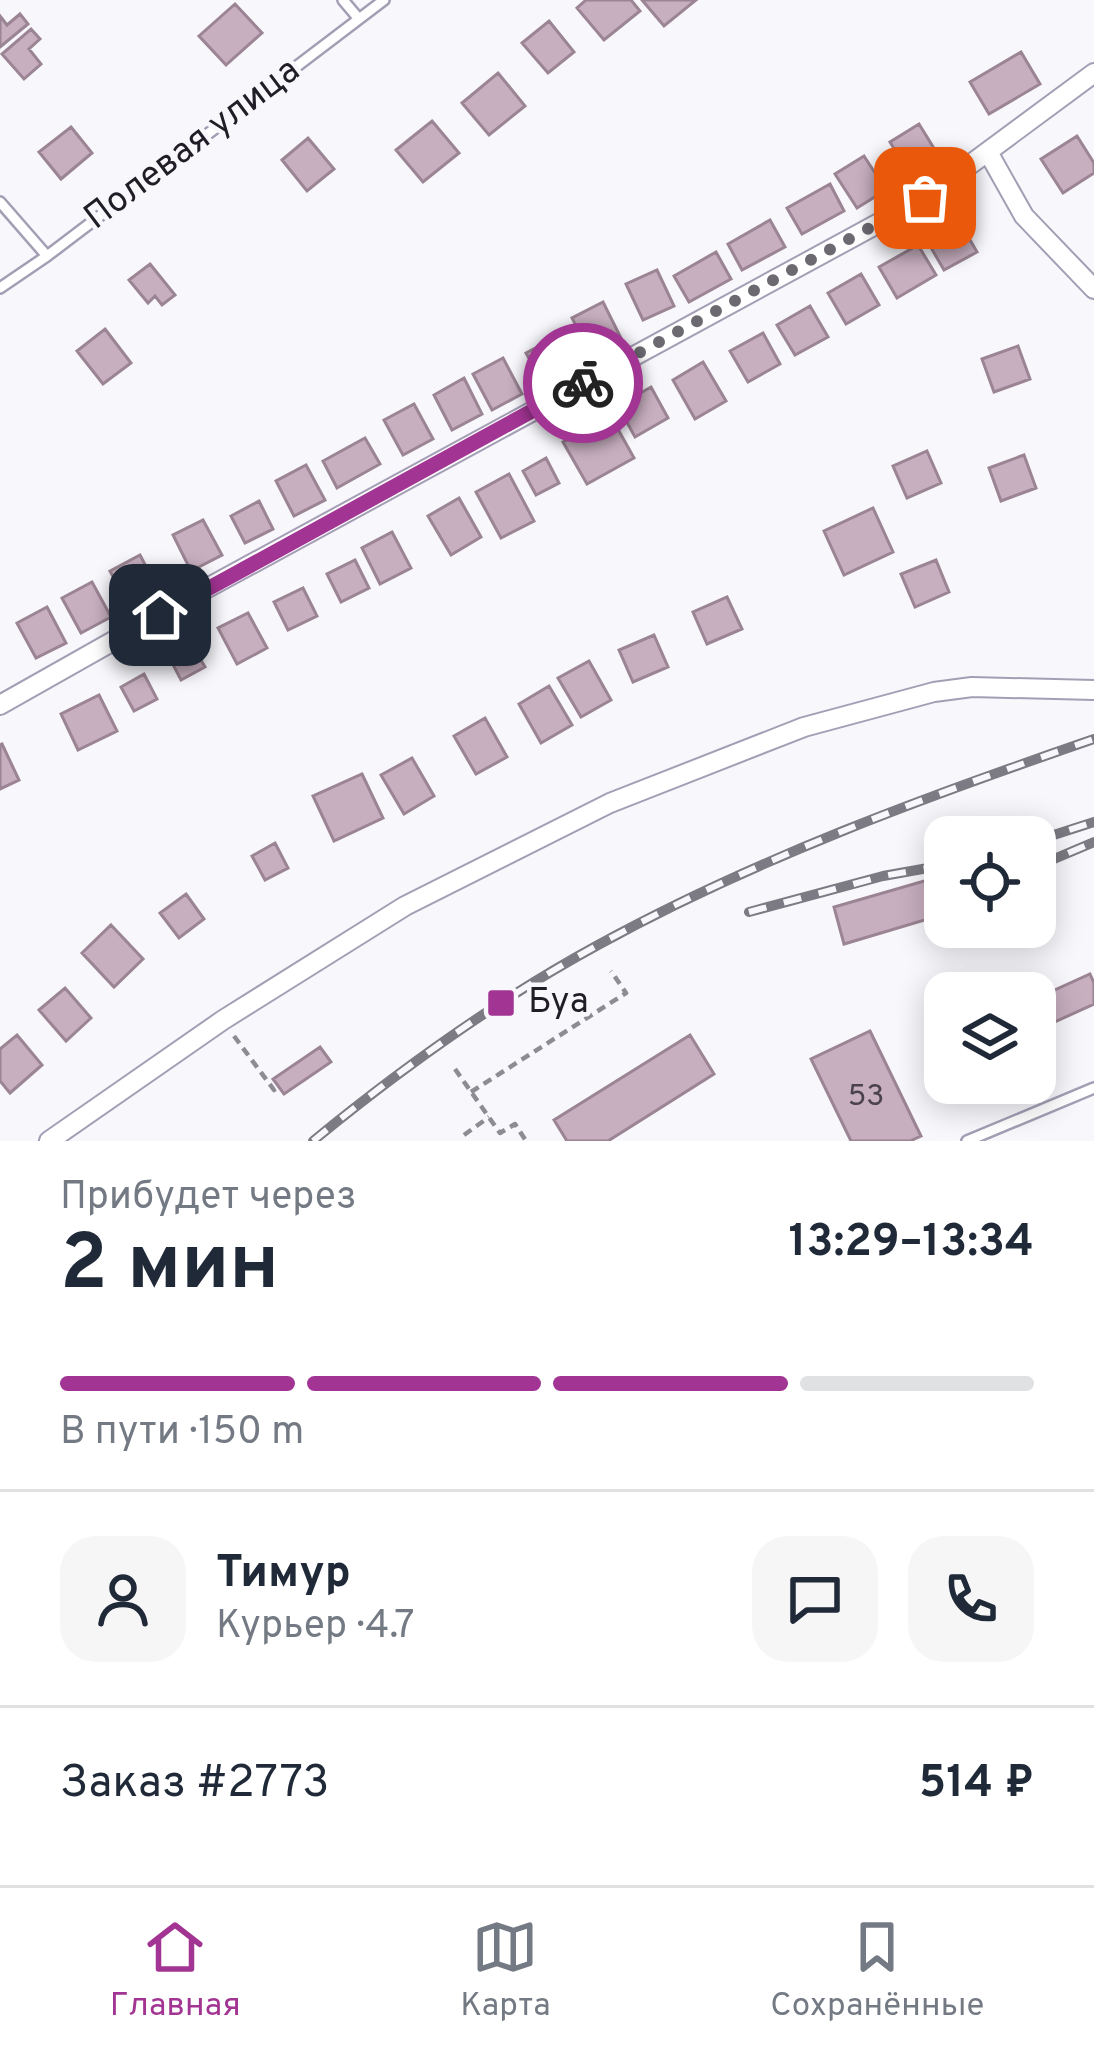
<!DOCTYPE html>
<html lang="ru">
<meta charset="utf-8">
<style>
:root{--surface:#fff;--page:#f6f6f7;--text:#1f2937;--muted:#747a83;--line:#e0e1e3;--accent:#a23493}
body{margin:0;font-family:Overpass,sans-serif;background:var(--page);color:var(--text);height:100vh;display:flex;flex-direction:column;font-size:45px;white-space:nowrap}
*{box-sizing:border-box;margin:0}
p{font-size:39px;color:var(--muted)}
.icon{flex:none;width:66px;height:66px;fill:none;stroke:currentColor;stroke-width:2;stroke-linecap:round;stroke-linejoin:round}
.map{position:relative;height:1141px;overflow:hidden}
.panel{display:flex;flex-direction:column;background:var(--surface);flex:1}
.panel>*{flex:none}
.controls{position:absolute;left:924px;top:816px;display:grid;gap:24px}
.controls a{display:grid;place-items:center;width:132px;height:132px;border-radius:24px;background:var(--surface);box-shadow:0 6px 30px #0003;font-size:60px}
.pin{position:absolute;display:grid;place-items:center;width:102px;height:102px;color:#fff;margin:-51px;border-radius:24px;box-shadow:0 6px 18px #0006}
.courier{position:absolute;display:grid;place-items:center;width:120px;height:120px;margin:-60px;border:9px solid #a23493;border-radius:50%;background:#fff;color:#222;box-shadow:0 3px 15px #0007}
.summary em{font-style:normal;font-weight:700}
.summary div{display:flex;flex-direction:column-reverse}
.summary{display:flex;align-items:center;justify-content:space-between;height:204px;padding:0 60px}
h1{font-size:78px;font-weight:700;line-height:90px}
.bar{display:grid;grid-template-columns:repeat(4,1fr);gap:18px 12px;align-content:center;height:144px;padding:0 60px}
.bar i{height:15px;border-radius:9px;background:var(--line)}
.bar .active{background:var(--accent)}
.bar p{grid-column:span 4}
.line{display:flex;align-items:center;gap:30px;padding:0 60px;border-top:3px solid var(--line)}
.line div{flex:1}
.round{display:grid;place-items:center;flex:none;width:126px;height:126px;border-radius:36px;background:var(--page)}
.tabs{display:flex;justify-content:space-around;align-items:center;height:168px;border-top:3px solid var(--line);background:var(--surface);font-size:33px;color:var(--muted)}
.tabs a{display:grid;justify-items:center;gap:6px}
.tabs .active{color:var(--accent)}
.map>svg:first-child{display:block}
.building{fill:#c7afbf;stroke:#9b8493;stroke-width:3}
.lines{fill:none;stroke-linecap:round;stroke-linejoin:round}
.service-casing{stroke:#a49eb5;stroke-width:14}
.minor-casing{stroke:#a49eb5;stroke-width:22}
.path{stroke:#8e8c93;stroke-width:4.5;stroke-dasharray:9 6;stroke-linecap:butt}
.service{stroke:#fff;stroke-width:9}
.minor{stroke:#fff;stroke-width:18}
.rail-casing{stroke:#7c7a82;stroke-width:10}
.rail{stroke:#f8f7fc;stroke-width:6;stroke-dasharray:18;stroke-linecap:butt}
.done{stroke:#6c6971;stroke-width:12;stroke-dasharray:0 21.6}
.route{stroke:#a23493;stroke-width:15}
.poi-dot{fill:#a23493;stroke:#f8f7fc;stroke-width:4.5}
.labels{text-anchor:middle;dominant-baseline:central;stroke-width:9;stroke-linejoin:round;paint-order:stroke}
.number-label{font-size:30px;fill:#4a424c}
.street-label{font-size:36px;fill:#201d26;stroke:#f8f7fc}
.poi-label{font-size:36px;fill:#201d26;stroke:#f8f7fc;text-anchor:start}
</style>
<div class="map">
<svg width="1094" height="1141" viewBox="0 0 1094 1141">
<rect width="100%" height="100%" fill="#f8f7fc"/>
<path class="building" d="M586 0H631L640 11 604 40 577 8Z
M642 0H696L664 26Z
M235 4 262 33 226 65 199 36Z
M20 14 28 24 0 47V16L7 25Z
M549 21 574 52 548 73 522 43Z
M31 29 40 39 29 49 41 64 24 79 2 54Z
M1021 52 1040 84 989 114 970 82Z
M498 73 525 106 489 135 462 103Z
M432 121 459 153 423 182 396 150Z
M919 124 940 158 911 176 890 142Z
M71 127 92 153 61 179 39 152Z
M1077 136 1094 163V173L1063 193 1041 159Z
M308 138 334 169 307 191 282 160Z
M864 156 886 190 857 208 835 174Z
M830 184 844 211 802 234 787 208Z
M770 220 785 247 742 270 728 244Z
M959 221 977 252 944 270 926 239Z
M918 245 936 275 897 298 879 267Z
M716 252 731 279 689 302 674 276Z
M150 264 175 295 162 305 155 296 148 303 129 280Z
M657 270 674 306 643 320 626 284Z
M861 274 879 305 846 324 828 293Z
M603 302 621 338 591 354 572 318Z
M810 306 828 337 795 355 777 325Z
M105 329 131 363 103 384 77 351Z
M569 330 583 356 541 379 526 353Z
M763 333 780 364 748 382 730 351Z
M1018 346 1030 379 994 392 982 359Z
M503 358 522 394 492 410 473 374Z
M703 362 726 401 695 419 673 380Z
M464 378 482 414 452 430 434 395Z
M651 387 668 418 635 437 618 406Z
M414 404 433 439 403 455 384 420Z
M610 415 634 458 587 484 563 442Z
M365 438 380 464 337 488 323 461Z
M927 451 941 483 907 498 893 466Z
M1024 455 1036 488 1001 501 989 468Z
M546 458 559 483 536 495 523 471Z
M306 465 325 500 294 516 276 481Z
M509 474 534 521 501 538 476 492Z
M459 498 481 537 451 555 428 516Z
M259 501 273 529 245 543 231 516Z
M873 508 893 552 844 575 824 531Z
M203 520 222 555 191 571 173 535Z
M392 532 411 568 380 584 362 548Z
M140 555 159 591 129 606 110 571Z
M355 560 369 588 341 602 327 574Z
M936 560 949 592 915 607 901 574Z
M92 582 111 617 81 633 62 598Z
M303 588 317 616 288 630 274 602Z
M727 597 742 629 707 644 693 612Z
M47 607 66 643 36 658 17 623Z
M248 613 267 648 237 664 218 628Z
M654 635 668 667 633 682 619 650Z
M191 643 205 667 181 680 168 655Z
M589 661 611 700 581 717 558 678Z
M144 674 157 699 134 711 121 687Z
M549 686 572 725 541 743 519 704Z
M99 695 117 731 78 750 61 714Z
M485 718 507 757 476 774 454 736Z
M2 744 19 780 0 789V745Z
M412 758 434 796 404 814 381 775Z
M362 774 383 818 334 841 313 796Z
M275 843 288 868 265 880 252 856Z
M945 875V914L844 944 834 907Z
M186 894 204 919 179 938 160 913Z
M111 925 143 959 114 987 82 953Z
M1090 974 1094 983V1004L1035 1031V999Z
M65 988 91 1018 66 1041 39 1010Z
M870 1031 921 1136 910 1141H851L811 1059Z
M17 1035 42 1065 10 1093 0 1081V1049Z
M690 1035 714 1074 608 1141H567L554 1120Z
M320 1047 331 1062 284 1094 273 1079Z"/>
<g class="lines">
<g class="service-casing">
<path id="service" d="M343 0 359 19
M0 202 47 256
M0 288 47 256 384 0
M967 1141 1094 1088"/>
</g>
<g class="minor-casing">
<path id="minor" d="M988 152 1024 216 1094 289
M0 705 200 592 925 198 1094 73
M49 1141 223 1020 405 906 610 803 804 727 934 692 972 687 1094 690"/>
</g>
<path class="path" d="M234 1036 274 1090 278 1087
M455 1069 500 1133 515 1124 526 1141
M471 1092 626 993 611 971
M464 1135 489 1117"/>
<use href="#service" class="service"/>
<use href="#minor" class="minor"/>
<g class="rail-casing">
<path id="rail" d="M1035 841 1094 822
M1035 867 1094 842
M749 912 883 876 945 865
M313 1141C402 1068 497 1000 598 945 755 859 925 797 1094 739"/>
</g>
<use href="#rail" class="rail"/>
</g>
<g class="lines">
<path class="done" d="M583 383 925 198"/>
<path class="route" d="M160 615 583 383"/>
</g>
<rect class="poi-dot" x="486" y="988" width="30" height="30" rx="6"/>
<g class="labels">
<g class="number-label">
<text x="866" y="1097">53</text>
</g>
<g class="street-label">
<text transform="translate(193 145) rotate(-37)">Полевая улица</text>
</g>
<g class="poi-label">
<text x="528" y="1003">Буа</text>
</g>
</g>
</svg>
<div class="controls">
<a><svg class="icon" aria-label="locate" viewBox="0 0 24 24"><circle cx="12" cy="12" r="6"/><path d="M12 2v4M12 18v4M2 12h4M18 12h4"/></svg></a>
<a><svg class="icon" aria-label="layers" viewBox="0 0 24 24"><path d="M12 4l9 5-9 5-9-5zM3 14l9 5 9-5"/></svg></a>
</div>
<div class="pin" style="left:925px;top:198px;background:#ea580c"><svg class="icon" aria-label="bag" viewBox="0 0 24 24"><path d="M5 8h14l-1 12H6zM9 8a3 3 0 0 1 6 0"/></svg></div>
<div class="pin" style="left:160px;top:615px;background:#1f2937"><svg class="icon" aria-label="home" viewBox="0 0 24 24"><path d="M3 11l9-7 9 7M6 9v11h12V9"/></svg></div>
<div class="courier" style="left:583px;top:383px"><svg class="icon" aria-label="bike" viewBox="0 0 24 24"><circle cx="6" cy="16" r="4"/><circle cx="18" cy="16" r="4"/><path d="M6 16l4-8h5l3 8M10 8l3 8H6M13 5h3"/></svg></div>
</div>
<section class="panel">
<div class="summary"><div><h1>2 мин</h1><p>Прибудет через</p></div><em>13:29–13:34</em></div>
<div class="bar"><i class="active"></i><i class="active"></i><i class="active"></i><i></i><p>В пути · 150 m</p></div>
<div class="line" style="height:216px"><a class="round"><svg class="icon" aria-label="person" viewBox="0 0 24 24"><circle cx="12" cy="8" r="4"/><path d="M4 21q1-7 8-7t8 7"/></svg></a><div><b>Тимур</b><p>Курьер · 4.7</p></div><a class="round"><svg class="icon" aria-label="chat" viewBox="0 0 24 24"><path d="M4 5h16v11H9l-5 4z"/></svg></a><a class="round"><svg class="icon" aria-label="phone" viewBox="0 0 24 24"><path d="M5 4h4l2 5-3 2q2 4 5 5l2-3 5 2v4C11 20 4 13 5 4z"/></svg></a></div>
<div class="line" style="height:156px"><div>Заказ #2773</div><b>514 ₽</b></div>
</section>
<nav class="tabs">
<a class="active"><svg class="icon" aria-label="home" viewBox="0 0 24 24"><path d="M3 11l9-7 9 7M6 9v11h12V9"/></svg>Главная</a>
<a><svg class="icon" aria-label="map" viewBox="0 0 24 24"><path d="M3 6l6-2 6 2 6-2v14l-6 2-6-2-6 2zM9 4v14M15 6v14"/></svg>Карта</a>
<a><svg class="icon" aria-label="saved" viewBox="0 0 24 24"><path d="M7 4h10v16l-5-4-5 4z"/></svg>Сохранённые</a>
</nav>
